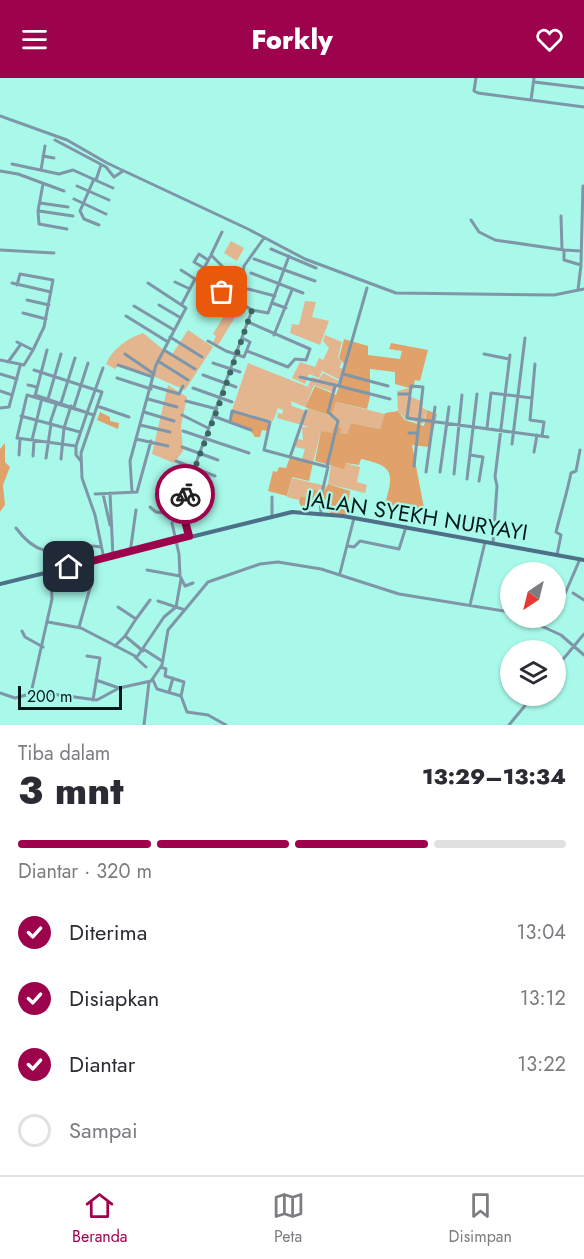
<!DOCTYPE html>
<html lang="id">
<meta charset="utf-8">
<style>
:root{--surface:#fff;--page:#f2f2f3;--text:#2b2b33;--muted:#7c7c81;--line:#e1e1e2;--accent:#9d034d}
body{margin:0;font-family:Jost,sans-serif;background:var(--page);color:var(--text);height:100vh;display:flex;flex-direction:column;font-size:22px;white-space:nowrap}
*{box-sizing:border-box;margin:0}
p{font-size:20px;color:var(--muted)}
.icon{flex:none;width:33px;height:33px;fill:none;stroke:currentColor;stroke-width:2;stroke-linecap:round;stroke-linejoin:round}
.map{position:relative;height:647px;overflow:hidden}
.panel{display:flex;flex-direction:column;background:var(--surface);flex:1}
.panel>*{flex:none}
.needle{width:39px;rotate:215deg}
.fabs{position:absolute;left:500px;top:484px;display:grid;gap:12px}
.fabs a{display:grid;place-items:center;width:66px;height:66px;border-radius:50%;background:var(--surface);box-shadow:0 2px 4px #0004;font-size:30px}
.scale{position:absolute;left:18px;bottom:15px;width:104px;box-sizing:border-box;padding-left:6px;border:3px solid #011916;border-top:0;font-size:16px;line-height:21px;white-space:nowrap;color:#011916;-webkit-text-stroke:4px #a8f9ea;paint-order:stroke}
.pin{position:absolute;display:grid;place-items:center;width:51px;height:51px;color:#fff;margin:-26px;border-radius:12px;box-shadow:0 3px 9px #0006}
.courier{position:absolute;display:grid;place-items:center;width:60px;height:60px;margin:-30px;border:4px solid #9d034d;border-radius:50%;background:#fff;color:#222;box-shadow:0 2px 8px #0007}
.overview em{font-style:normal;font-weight:800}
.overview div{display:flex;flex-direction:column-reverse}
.overview{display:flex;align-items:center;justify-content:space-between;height:102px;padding:0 18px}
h1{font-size:39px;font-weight:800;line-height:45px}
.bar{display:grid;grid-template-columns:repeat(4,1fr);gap:9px 6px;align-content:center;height:72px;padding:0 18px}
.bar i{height:8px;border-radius:4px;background:var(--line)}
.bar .selected{background:var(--accent)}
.bar p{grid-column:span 4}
ol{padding:0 18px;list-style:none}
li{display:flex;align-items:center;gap:18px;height:66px}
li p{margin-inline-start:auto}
li .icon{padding:6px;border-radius:50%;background:var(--accent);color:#fff;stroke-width:4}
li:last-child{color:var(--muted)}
li i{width:33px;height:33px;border:3px solid var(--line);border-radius:50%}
header{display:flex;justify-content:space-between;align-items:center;height:78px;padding:0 18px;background:var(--accent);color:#fff;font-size:27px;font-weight:800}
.tabs{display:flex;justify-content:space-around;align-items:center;height:84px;border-top:2px solid var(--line);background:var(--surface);font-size:16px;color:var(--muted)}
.tabs a{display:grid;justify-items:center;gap:3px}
.tabs .selected{color:var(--accent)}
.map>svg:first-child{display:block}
.green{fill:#e3b68f}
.forest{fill:#e0a26a}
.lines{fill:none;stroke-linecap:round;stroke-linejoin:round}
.minor{stroke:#7f96a8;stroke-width:3}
.secondary{stroke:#4e6f88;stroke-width:4}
.done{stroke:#3b6760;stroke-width:6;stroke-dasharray:0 10.8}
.route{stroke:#9d034d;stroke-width:8}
.labels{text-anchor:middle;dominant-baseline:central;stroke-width:4.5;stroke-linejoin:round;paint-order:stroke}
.street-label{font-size:22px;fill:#011916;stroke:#a8f9ea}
</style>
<header><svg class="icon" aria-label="menu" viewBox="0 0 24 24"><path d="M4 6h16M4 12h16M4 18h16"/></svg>Forkly<svg class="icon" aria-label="heart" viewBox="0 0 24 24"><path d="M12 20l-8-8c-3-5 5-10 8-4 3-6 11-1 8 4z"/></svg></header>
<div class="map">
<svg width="584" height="647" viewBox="0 0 584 647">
<rect width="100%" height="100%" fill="#a8f9ea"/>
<path class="green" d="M231 163 244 170 237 183 224 175Z
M233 223 242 228 218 267 213 264 216 258 213 256Z
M305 223 316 224 312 239 329 243 320 267 290 255 292 246 299 247Z
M188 252 213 269 185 312 144 294 118 288 115 291 106 286C112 271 128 260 143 255L171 278Z
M325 257 342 264 338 279 342 285 339 289 344 292 340 302 322 293 319 300 309 296 305 306 292 300 300 284 315 289 319 280 323 282 329 270 323 263Z
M248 285 311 310 308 308 312 299 319 301 323 295 339 303 335 315 314 307 305 329 291 323 292 328 306 333 308 330 330 338 336 324 385 336 380 351 351 345 347 356 340 355 334 349 332 356 321 353 313 385 302 381 305 371 295 369 297 361 303 362 302 349H309L277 340 278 335 282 336 283 332 278 330 273 343 232 332Z
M168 307 187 319 181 348 183 373 174 385 152 376Z
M409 310V318L423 324 422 330 427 332 423 346 406 341 398 333 397 313Z
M345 385 360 389 357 404 367 407 365 415 328 406 331 387 344 390Z
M292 400 326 408 324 415 308 420 300 418 299 422 287 419Z"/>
<path class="forest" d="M344 261 368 268V277L400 281 402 273 389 271 391 265 428 272 420 303 415 302 413 311 395 306V294L370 291V319L367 331 336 324 331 338 305 329 315 308 336 317 346 288 339 280Z
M427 332 437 336 429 369 412 367 424 430 414 434 385 426C394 395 394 388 361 381L359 387 346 385 344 391 315 383 321 353 332 355 334 348 341 350 340 355 347 356 351 345 380 351 385 335 398 333 405 342 424 348Z
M100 334 110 339V343L119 345 118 351 97 342Z
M231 334 270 345 268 353 262 352 260 359H255L250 352 231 344Z
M5 365V384L10 389 3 407 5 427 0 434V371Z
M290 379 313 385 309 403 292 399 287 418 268 413 273 393 277 394 279 389 286 390Z
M328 406 350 413 347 438 330 435 331 422H314L312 429 302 430 299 424 300 418 308 420 310 411 324 414Z"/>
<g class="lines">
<path class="minor" d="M476 0 474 13 478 15 584 29
M534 4 584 10
M531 22 534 0
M0 38 67 62 107 85 248 151 305 181 396 215 554 217 584 211
M55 62 106 89 114 99 123 93
M43 78 54 80
M12 86 59 96 73 92 113 110
M41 92 45 68
M0 93 18 96 64 113
M94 101 80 133 84 141 99 147
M96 102 101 87
M43 106 38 133 39 146 67 151
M77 108 109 122
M74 121 106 136
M40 125 68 129
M39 133 73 138
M561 138 562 172
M471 142 479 154 495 162 564 172V182L581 187 578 212
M222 154 211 177 231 197 222 214 252 232
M271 171 316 190
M0 172 54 175
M564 172 581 173
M254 181 315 203
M208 182 199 176 194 184 204 190 210 179
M581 185 583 108
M181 192 195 201 182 226
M251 195 303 215
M175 204 190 211
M12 205 51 214
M17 207 20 196 53 202 44 249 33 272
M248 211 275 218
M27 222 49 227
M239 223 244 188 264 160
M272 225 286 230
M159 227 181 240
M134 228 174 252
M23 235 46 241
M126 238 168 264
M274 257 292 212
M170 259 202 279
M208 263 226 273 244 279 250 264 242 260
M164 272 195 291
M247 273 288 289 295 281 306 282 310 271 248 244
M125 276 154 296
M484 276 509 281
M0 282 24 287 33 272 17 264
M158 283 188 302
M8 284 21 266
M213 285 240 294
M535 286 530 342 544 344 542 358
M118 287 153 299
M34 292 102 314 81 375 82 400 95 437 104 481
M0 296 17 301
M343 296 388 308
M203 297 236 309
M300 299 339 308 367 210
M117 300 151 311
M28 307 37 309
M152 308 179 316 183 308
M339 308 390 321
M193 310 232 324
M0 313 12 317
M399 316H410L407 340 548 359
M410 316 411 308 423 309 414 388
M35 317 85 334
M35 318 47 272
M48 321 61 276
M148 321 177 329
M186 323 217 331
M61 325 75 280
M97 328 129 339
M74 329 88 285
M0 330 9 329 20 288
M144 334 174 343
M87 335 103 290
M182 337 208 350
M21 338 80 354
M213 338 251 352
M230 344 232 333 270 344 264 372 290 379 306 333
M50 345 56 327
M140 347 170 354
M487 350 491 315 532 320
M183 353 249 375
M409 355H418
M136 361 168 368
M32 362 42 320
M512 366 525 260
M76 368 17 360 27 317 85 334
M182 369 218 382
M534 374 537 357
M19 377 20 361
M470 377 483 379 479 403
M33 378 34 363
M290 379 328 389 320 423 321 435
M46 380 51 346
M61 381 64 350 71 328
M81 383 76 377V368L87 335 94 337
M176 383 215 398
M327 388 338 343 328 334 335 308
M426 394 435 329
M440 394 449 329
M454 396 462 317
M170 397 206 410
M467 401 477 316
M169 413 195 423
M132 414 130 383 156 287 186 230 148 205
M110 415 113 479
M95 416 137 414 151 363
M103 416 110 447
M150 429 156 434 172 436 177 443 185 442
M272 439V419
M172 445 179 476 180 498 185 508 193 505
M16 450C47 492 66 462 101 469
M188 458 181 426 252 232 268 235 289 178
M493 465 497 408 495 399 510 277
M348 468 354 469 360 463 399 471 406 449
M130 475 136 432
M557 477 561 457 556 454C561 434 567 415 571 395L576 393 580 372
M147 492 180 498
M340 495 354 440
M53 511 74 510
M573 515 584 522
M158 523 185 532
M555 525 562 526
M470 527 485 464
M118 529 136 541 125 558
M555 539 580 481
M524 540 561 557 584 577
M136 541 150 522
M48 544 81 550 137 579 164 539 176 529 181 501
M79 549 90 510 86 502V485
M22 553 25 559 43 569
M115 568 125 558 143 573
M145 572 162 583
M87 578 100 580 93 622
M135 579 146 589
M161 589 166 591 165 598 184 604 181 618
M555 591 584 556
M96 602 119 610
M153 602 157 611 181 618 187 634 208 637 226 647
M169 614 173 600
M0 615 15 620 37 614 97 622 119 610 151 603 162 587 168 552 208 504 260 486 278 484 321 491 399 516 510 534
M31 615 52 521 51 494
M144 647 149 604
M509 647 533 618"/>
<path class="secondary" d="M0 506 292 434 343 438 584 482"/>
</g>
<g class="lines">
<path class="done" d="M185 416 220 324 252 232 222 214"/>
<path class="route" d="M69 489 189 458 181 428 185 416"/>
</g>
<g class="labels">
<g class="street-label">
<text transform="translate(417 437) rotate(9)">JALAN SYEKH NURYAYI</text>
</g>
</g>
</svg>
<div class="fabs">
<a><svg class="needle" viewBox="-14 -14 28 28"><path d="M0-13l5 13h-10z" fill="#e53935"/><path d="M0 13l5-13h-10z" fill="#7c7c81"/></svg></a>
<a><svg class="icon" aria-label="layers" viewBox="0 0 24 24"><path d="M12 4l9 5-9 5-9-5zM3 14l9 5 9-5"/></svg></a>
</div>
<div class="scale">200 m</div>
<div class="pin" style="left:222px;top:214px;background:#ea580c"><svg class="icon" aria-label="bag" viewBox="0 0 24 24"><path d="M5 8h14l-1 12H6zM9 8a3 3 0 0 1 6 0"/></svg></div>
<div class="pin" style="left:69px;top:489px;background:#1f2937"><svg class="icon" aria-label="home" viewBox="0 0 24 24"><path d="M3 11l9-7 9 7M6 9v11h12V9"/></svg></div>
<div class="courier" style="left:185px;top:416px"><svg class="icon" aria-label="bike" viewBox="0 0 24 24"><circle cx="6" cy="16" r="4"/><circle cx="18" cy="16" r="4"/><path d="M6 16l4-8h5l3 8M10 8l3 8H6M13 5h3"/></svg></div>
</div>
<section class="panel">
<div class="overview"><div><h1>3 mnt</h1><p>Tiba dalam</p></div><em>13:29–13:34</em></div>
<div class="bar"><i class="selected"></i><i class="selected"></i><i class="selected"></i><i></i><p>Diantar · 320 m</p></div>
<ol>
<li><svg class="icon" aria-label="check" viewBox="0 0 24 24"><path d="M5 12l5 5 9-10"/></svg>Diterima<p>13:04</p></li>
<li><svg class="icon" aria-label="check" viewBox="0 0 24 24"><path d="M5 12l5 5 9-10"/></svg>Disiapkan<p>13:12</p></li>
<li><svg class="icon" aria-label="check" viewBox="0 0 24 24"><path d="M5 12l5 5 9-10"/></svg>Diantar<p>13:22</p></li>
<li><i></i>Sampai</li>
</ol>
</section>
<nav class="tabs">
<a class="selected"><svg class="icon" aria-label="home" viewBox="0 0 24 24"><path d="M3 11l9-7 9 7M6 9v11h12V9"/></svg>Beranda</a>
<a><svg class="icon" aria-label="map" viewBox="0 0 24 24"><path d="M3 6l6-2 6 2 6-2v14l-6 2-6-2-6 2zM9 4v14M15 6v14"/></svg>Peta</a>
<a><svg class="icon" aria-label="saved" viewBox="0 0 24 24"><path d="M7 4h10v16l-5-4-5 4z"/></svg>Disimpan</a>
</nav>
